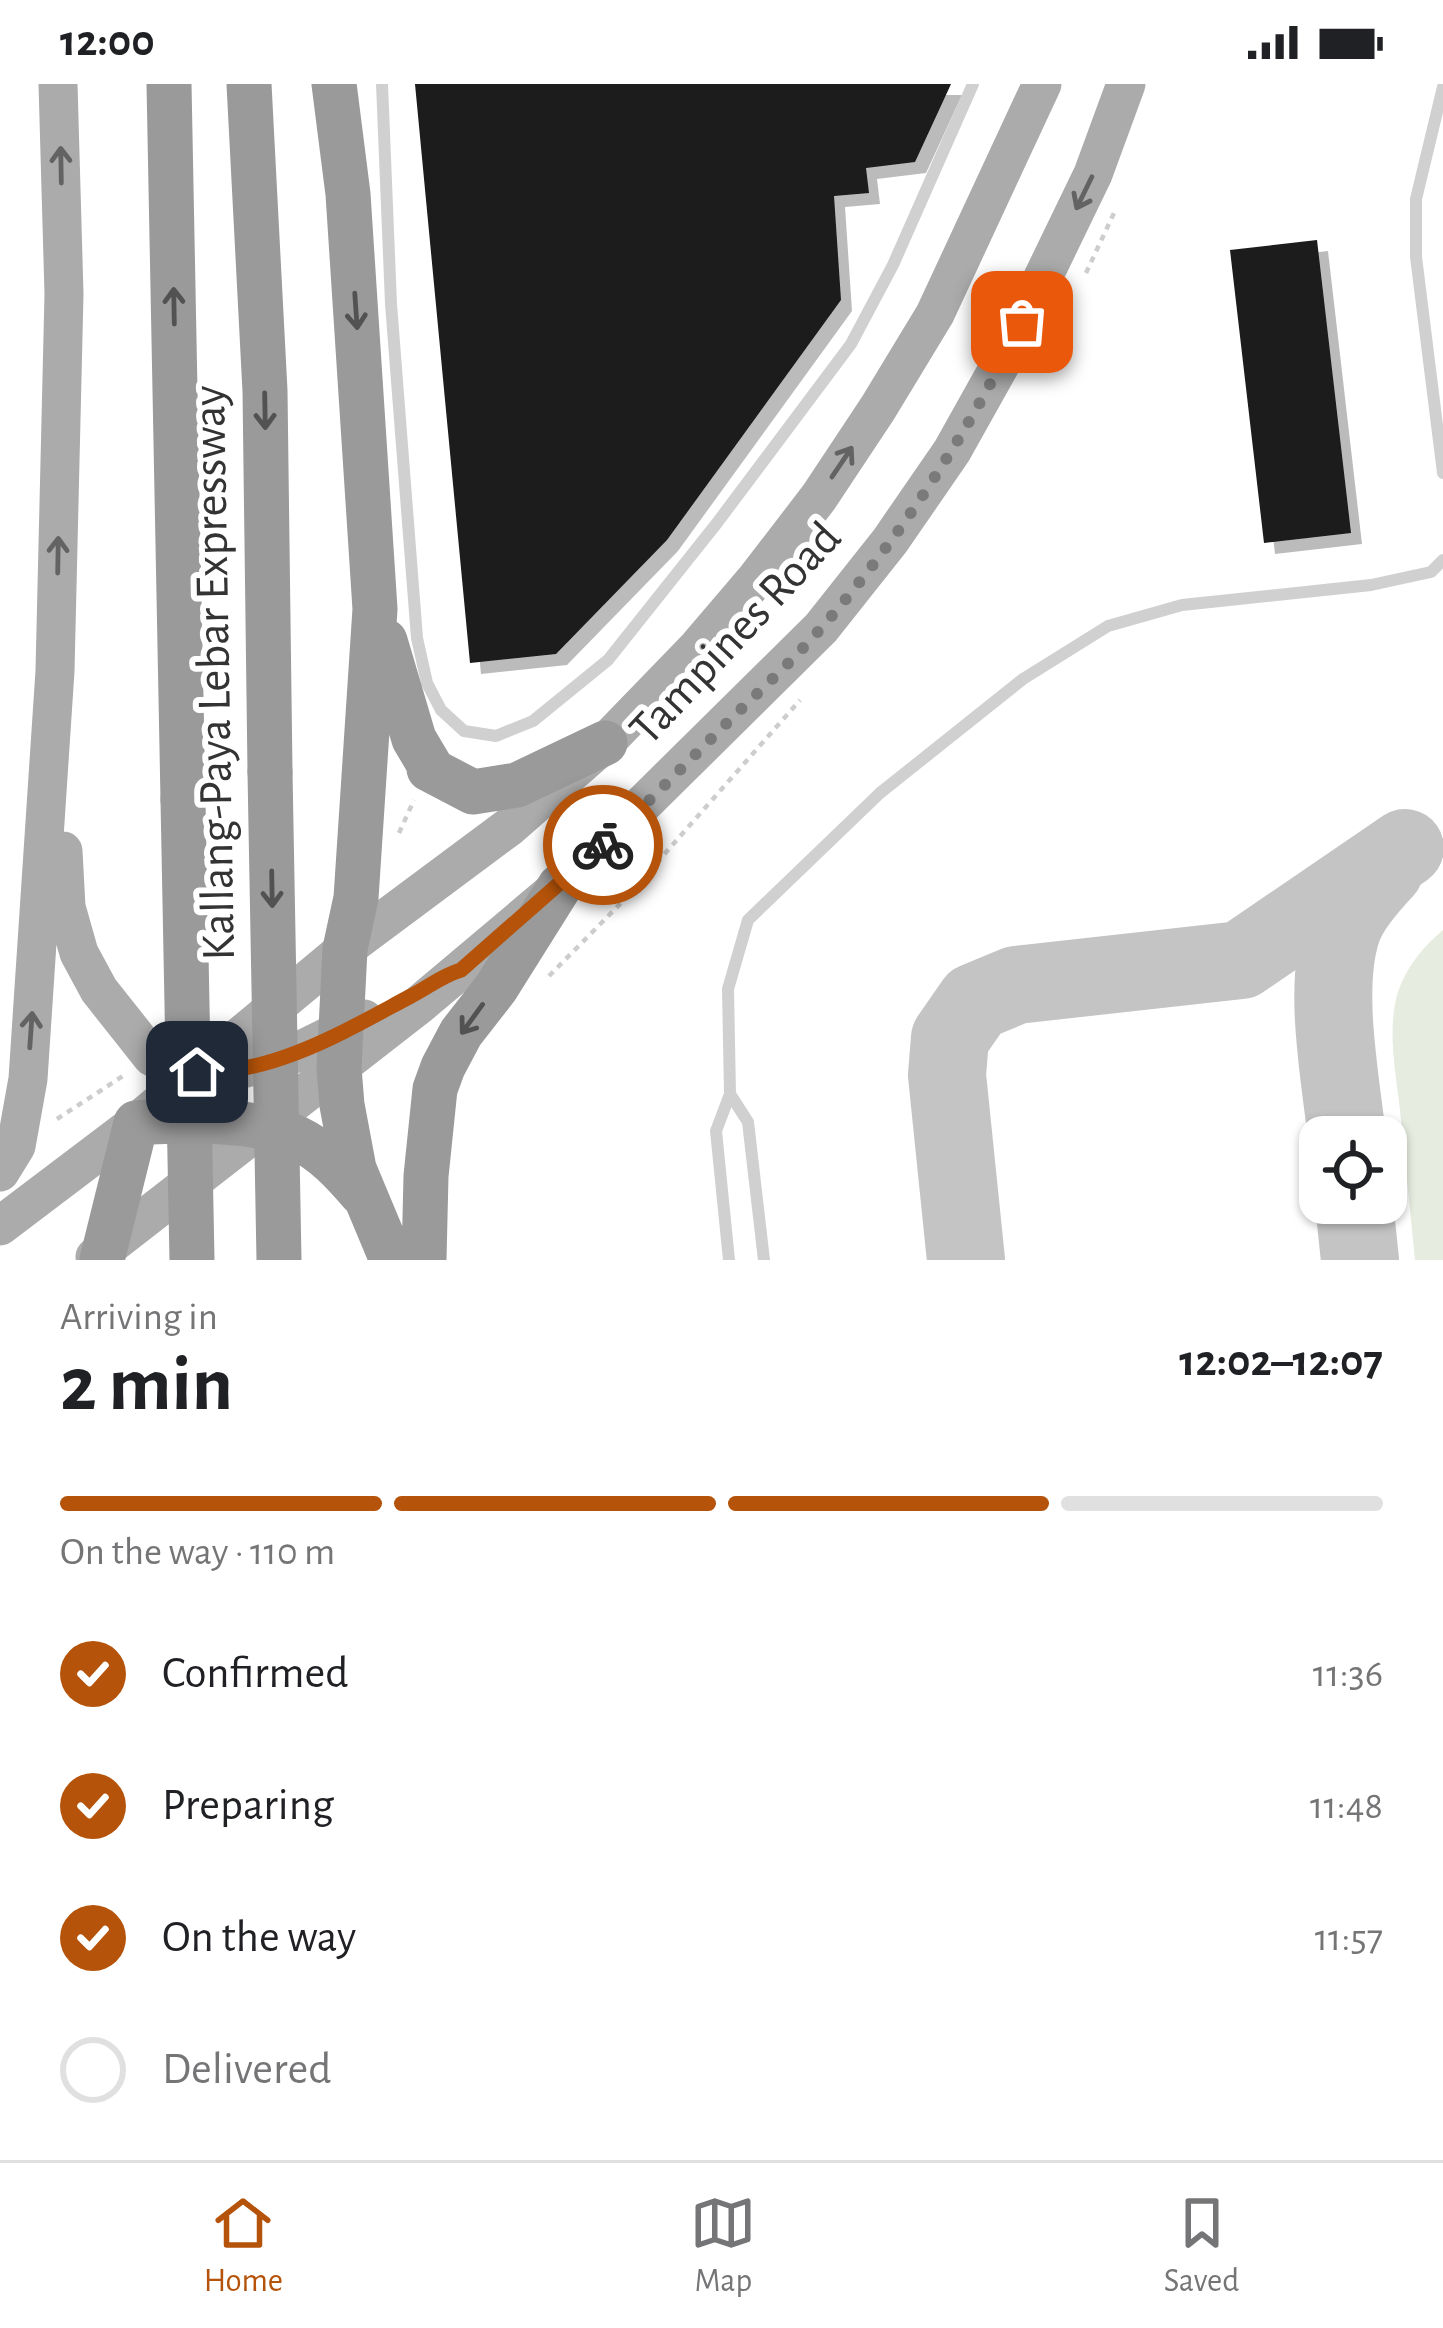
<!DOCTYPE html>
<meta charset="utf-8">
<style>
:root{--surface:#fff;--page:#f6f6f6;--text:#202124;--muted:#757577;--line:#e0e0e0;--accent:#b45309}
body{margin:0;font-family:"Alegreya Sans",sans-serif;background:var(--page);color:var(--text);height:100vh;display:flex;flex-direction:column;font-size:45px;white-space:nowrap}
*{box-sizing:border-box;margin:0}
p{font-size:39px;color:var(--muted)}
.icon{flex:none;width:66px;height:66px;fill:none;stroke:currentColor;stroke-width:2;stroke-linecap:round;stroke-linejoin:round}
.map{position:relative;height:1176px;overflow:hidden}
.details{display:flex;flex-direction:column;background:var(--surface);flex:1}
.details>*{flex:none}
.fabs{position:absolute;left:1299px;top:1032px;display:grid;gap:24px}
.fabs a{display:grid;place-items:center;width:108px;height:108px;border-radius:24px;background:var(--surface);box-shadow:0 3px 9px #0004;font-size:60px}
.pin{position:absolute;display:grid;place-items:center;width:102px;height:102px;color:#fff;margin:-51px;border-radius:24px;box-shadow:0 6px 18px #0006}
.courier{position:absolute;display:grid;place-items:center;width:120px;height:120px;margin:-60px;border:9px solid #b45309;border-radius:50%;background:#fff;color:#222;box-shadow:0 3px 15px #0007}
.summary em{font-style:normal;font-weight:700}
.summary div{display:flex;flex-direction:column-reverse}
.summary{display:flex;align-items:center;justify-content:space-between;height:204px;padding:0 60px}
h1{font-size:78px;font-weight:700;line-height:90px}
.bar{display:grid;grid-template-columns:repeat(4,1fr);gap:18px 12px;align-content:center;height:144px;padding:0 60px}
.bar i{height:15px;border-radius:9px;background:var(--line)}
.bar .active{background:var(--accent)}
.bar p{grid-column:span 4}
ol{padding:0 60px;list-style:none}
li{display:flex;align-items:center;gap:36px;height:132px}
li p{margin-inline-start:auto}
li .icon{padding:12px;border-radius:50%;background:var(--accent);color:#fff;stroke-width:4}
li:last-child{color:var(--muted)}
li i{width:66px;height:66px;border:6px solid var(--line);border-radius:50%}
.status{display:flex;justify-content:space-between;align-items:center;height:84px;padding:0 60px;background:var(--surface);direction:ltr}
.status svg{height:33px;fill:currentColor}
.menu{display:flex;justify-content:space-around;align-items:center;height:168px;border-top:3px solid var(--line);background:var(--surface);font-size:33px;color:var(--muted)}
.menu a{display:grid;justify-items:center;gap:6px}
.menu .active{color:var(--accent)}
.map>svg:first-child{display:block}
.green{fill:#e6ecdf}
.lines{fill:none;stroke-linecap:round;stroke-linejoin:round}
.taxiway{stroke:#c4c4c4;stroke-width:78}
.building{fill:#1a1a1a;filter:url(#shadow)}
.path{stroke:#cdcdcd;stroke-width:4.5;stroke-dasharray:6 6;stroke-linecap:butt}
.service{stroke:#d0d0d0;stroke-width:12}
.primary{stroke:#ababab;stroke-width:39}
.motorway{stroke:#9a9a9a;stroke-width:45}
.motorway-bridge{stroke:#9a9a9a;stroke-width:45}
.oneway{stroke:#636363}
.oneway2{stroke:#525252}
.done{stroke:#7a7a7a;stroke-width:12;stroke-dasharray:0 21.6}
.route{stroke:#b45309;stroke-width:15}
.labels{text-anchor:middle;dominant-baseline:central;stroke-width:12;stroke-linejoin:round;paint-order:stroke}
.street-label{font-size:48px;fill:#333;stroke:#fff}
</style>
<div class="status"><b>12:00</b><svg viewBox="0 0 49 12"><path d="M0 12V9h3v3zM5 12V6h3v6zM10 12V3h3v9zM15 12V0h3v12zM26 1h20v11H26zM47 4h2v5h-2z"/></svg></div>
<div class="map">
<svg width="1443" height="1176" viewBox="0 0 1443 1176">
<defs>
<filter id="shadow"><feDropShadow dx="11" dy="11" stdDeviation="0" flood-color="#0004"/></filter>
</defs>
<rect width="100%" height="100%" fill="#fff"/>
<path class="green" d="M1443 846V1176H1415C1410 1126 1405 1076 1400 1026 1396 989 1386 942 1399 905 1408 881 1424 862 1443 846Z"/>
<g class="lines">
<path class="taxiway" d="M1347 1053C1340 993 1323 903 1342 846 1349 824 1369 802 1385 785
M1354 1119 1360 1176
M966 1176 947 991 950 954 975 918 1016 901 1241 876 1405 764"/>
</g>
<path class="building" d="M415 0H951L915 78 866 84 869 109 834 112 841 216 667 456 556 570 470 579Z
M1317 156 1351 449 1264 459 1230 166Z"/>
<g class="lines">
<path class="path" d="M1086 189 1114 129
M399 749 414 716
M549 892 625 815 800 616
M57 1035 123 992"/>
<path class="service" d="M382 0 391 220 417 554 427 599 441 626 464 647 496 652 533 637 608 576 717 439 851 260 893 181 973 0
M1443 3 1416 115V173L1443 389
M730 1010 748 1038 764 1176
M729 1176 716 1047 730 1010 728 905 748 836 880 709 1023 595 1108 542 1182 521 1371 501 1431 488 1443 476"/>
<path class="primary" d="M63 767 66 823 79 869 99 906 152 973 197 988 235 987 287 973 364 935
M0 1088 16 1062 28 995 55 587 64 210 58 0
M0 1142 136 1039 345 865 509 743 605 659 698 563 756 495 819 413 878 324 935 230 1042 0
M95 1173 420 920 560 802 821 544 890 457 952 367 1004 274 1093 90 1126 0"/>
<path class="motorway" d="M169 0 183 716
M249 0 265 307 270 688
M334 0 348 110 375 525 356 814 345 865 339 984 342 1021 354 1085 392 1176
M385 557 414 655 430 682 429 685 473 708 517 701 605 659
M102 1176 136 1039C181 1036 256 1034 297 1054 324 1067 343 1088 362 1110
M424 1176 426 1092 435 1005 443 983 461 949 496 904 560 802"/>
<path class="motorway-bridge" d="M270 688 279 1176
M183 716 192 1176"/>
</g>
<defs><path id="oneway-shaft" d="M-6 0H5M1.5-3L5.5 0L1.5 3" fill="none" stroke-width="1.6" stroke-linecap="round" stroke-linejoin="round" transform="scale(3)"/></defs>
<g class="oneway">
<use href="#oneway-shaft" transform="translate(61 81) rotate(-91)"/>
<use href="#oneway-shaft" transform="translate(1084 109) rotate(116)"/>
<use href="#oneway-shaft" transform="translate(842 378) rotate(-56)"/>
<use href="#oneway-shaft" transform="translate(58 471) rotate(-89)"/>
<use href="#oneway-shaft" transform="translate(31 946) rotate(-86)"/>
</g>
<g class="oneway2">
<use href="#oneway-shaft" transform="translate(174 222) rotate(-91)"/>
<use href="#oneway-shaft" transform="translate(356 227) rotate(86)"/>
<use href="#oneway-shaft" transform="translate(265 327) rotate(89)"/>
<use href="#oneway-shaft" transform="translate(272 805) rotate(89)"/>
<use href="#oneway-shaft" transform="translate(472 935) rotate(126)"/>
</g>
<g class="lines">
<path class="done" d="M603 761C647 719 690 676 733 633 763 604 795 574 823 542 903 450 969 347 1022 238"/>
<path class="route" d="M197 988C273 991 345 947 411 912 429 903 441 892 461 886L603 761"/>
</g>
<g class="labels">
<g class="street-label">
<text transform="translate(736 550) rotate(-47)">Tampines Road</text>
<text transform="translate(215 589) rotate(-91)">Kallang-Paya Lebar Expressway</text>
</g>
</g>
</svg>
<div class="fabs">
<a><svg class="icon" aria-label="locate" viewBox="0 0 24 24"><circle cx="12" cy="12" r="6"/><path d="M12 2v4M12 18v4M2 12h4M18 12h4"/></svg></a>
</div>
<div class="pin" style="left:1022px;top:238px;background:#ea580c"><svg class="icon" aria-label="bag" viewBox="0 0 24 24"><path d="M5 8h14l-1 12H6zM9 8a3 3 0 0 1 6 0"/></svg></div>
<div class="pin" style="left:197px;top:988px;background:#1f2937"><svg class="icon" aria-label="home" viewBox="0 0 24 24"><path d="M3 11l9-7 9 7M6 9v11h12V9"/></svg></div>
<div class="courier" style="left:603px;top:761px"><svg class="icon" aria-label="bike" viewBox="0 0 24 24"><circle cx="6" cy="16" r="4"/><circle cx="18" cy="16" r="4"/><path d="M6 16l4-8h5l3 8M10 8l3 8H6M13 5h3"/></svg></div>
</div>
<section class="details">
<div class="summary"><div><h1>2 min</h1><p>Arriving in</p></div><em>12:02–12:07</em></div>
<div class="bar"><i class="active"></i><i class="active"></i><i class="active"></i><i></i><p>On the way · 110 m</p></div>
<ol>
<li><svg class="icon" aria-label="check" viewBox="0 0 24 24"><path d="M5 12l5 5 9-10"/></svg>Confirmed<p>11:36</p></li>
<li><svg class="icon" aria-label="check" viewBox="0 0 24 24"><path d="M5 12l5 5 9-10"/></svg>Preparing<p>11:48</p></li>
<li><svg class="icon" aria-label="check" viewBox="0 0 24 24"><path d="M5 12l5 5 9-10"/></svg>On the way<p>11:57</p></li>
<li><i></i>Delivered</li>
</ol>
</section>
<nav class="menu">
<a class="active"><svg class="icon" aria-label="home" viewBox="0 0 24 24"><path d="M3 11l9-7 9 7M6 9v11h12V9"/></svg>Home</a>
<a><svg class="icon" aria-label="map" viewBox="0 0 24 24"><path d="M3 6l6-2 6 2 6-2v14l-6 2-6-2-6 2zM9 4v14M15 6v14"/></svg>Map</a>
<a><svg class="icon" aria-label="saved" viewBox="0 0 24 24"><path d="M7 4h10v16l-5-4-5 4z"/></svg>Saved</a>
</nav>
